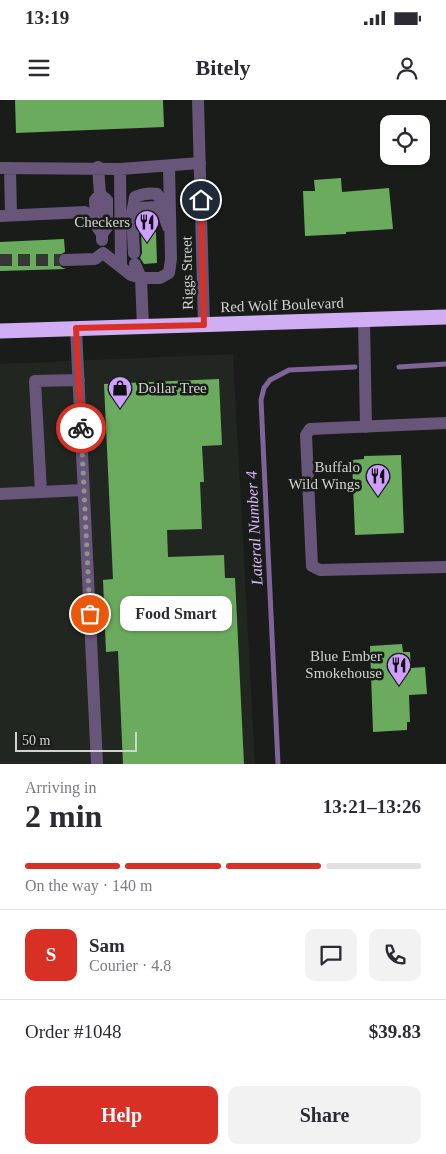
<!DOCTYPE html>
<meta charset="utf-8">
<style>
:root{--surface:#fff;--page:#f2f2f3;--text:#2b2b33;--muted:#7c7c81;--line:#e1e1e2;--accent:#d93025}
body{margin:0;font-family:"Times New Roman",serif;background:var(--page);color:var(--text);height:100vh;display:flex;flex-direction:column;font-size:19px;white-space:nowrap}
*{box-sizing:border-box;margin:0}
p{font-size:16px;color:var(--muted)}
.icon{flex:none;width:28px;height:28px;fill:none;stroke:currentColor;stroke-width:2;stroke-linecap:round;stroke-linejoin:round}
.map{position:relative;height:664px;overflow:hidden}
.sheet{display:flex;flex-direction:column;background:var(--surface);flex:1}
.sheet>*{flex:none}
.buttons{position:absolute;left:380px;top:15px;display:grid;gap:10px}
.buttons a{display:grid;place-items:center;width:50px;height:50px;border-radius:10px;background:var(--surface);box-shadow:0 1px 4px #0004;font-size:25px}
.scale{position:absolute;left:15px;bottom:12px;width:122px;box-sizing:border-box;padding-left:5px;border:2px solid #d1d3d1;border-top:0;font-size:14px;line-height:18px;white-space:nowrap;color:#d1d3d1;-webkit-text-stroke:4px #191c19;paint-order:stroke}
.pin{position:absolute;display:grid;place-items:center;width:42px;height:42px;color:#fff;margin:-21px;border:2px solid #fff;border-radius:50%;box-shadow:0 1px 5px #0007}
.courier{position:absolute;display:grid;place-items:center;width:50px;height:50px;margin:-25px;border:4px solid #d93025;border-radius:50%;background:#fff;color:#222;box-shadow:0 1px 6px #0007}
.bubble{position:absolute;height:35px;border-radius:10px;background:var(--surface);box-shadow:0 1px 4px #0004;font-size:16px;font-weight:800;line-height:35px;text-align:center}
.summary em{font-style:normal;font-weight:800}
.summary div{display:flex;flex-direction:column-reverse}
.summary{display:flex;align-items:center;justify-content:space-between;height:85px;padding:0 25px}
h1{font-size:32px;font-weight:800;line-height:38px}
.bar{display:grid;grid-template-columns:repeat(4,1fr);gap:8px 5px;align-content:center;height:60px;padding:0 25px}
.bar i{height:6px;border-radius:4px;background:var(--line)}
.bar .active{background:var(--accent)}
.bar p{grid-column:span 4}
.line{display:flex;align-items:center;gap:12px;padding:0 25px;border-top:1px solid var(--line)}
.line div{flex:1}
.round{display:grid;place-items:center;flex:none;width:52px;height:52px;border-radius:10px;background:var(--page)}
.button{display:flex;gap:10px;margin-top:auto;padding:10px 25px}
.button a{flex:1;height:58px;border-radius:10px;background:var(--accent);color:#fff;font-size:20px;font-weight:800;line-height:58px;text-align:center}
.button a+a{background:var(--page);color:var(--text)}
.status{display:flex;justify-content:space-between;align-items:center;height:35px;padding:0 25px;background:var(--surface);direction:ltr}
.status svg{height:14px;fill:currentColor}
header{display:flex;justify-content:space-between;align-items:center;height:65px;padding:0 25px;background:var(--surface);font-size:22px;font-weight:800}
.map>svg:first-child{display:block}
.built{fill:#212720}
.lines{fill:none;stroke-linecap:round;stroke-linejoin:round}
.stream{stroke:#806398;stroke-width:5}
.building{fill:#6bab5e}
.minor-tunnel{stroke:#353735;stroke-width:12;stroke-dasharray:12 6;stroke-linecap:butt}
.minor{stroke:#675679;stroke-width:12}
.highway{stroke:#d1aef4;stroke-width:15}
.done{stroke:#919391;stroke-width:5;stroke-dasharray:0 9}
.route{stroke:#d93025;stroke-width:6}
.labels{text-anchor:middle;dominant-baseline:central;stroke-width:5;stroke-linejoin:round;paint-order:stroke}
.poi-label{font-size:15px;fill:#d1d3d1;stroke:#191c19;text-anchor:end}
.street-label{font-size:15px;fill:#d1d3d1;stroke:#191c19}
.water-label{font-size:16px;font-style:italic;fill:#d7b7f8;stroke:#191c19}
</style>
<div class="status"><b>13:19</b><svg viewBox="0 0 49 12"><path d="M0 12V9h3v3zM5 12V6h3v6zM10 12V3h3v9zM15 12V0h3v12zM26 1h20v11H26zM47 4h2v5h-2z"/></svg></div>
<header><svg class="icon" aria-label="menu" viewBox="0 0 24 24"><path d="M4 6h16M4 12h16M4 18h16"/></svg>Bitely<svg class="icon" aria-label="person" viewBox="0 0 24 24"><circle cx="12" cy="8" r="4"/><path d="M4 21q1-7 8-7t8 7"/></svg></header>
<div class="map">
<svg width="446" height="664" viewBox="0 0 446 664">
<rect width="100%" height="100%" fill="#191c19"/>
<path class="built" d="M233 254 255 664H0V264Z"/>
<g class="lines">
<path class="stream" d="M399 267 446 264
M278 664 261 300 264 288 270 280 289 270 355 267"/>
</g>
<path class="building" d="M15 0H163L164 27 16 33Z
M341 78 342 92 389 88 393 129 346 132V134L305 136 303 91H315L314 80Z
M156 132 157 163 144 164 140 158 142 153 141 133Z
M64 139 65 152 58 156 57 161 61 167 66 169 0 171V142Z
M219 279 222 345 202 346 204 382H200L202 429 167 430 168 457 224 455 225 478H235L244 664H123L118 551 106 552 103 480 113 479 104 284Z
M401 355 404 433 355 435 352 360 364 359V356Z
M402 544 403 552H410L411 568 425 567 427 594 409 595 410 622H407V630L373 632 370 546Z"/>
<g class="lines">
<path class="minor-tunnel" d="M0 160H65"/>
<path class="minor" d="M198 0 204 225
M98 67 100 94 107 100V127L102 134
M0 68 120 69 200 63
M10 68 11 115
M120 69 121 166
M100 94 95 100 96 125 102 134V140
M132 114 135 97C142 94 150 93 157 94L161 100 163 113
M0 116 85 112
M103 153 131 175 141 178H160L169 173 171 159 169 66
M134 153 132 114 138 108 157 107 163 113 168 127
M65 160 95 159 103 153
M135 164 141 178 143 227
M364 220 366 327
M76 229 97 664
M446 323 310 329 306 335 312 466 320 470 446 467
M41 392 83 390
M0 394 41 392 35 281 79 280"/>
<path class="highway" d="M0 231 446 217"/>
</g>
<g class="lines">
<path class="done" d="M81 328 90 514"/>
<path class="route" d="M81 328 76 228 204 225 201 100"/>
</g>
<defs>
<g id="restaurant-pin" transform="scale(1.25)"><path d="M0 17L-7.5 6A9.5 9.5 0 1 1 7.5 6Z" fill="#cf9eff" stroke="#191c19"/><path d="M-5-6h1v4h1v-4h1v4h1v-4h1v5L-1.5 .5V6h-2V.5L-5-1ZM5-6V6H3V1.5H1.5Q1.5-4 5-6Z" fill="#111"/></g>
<g id="shop-pin" transform="scale(1.25)"><path d="M0 17L-7.5 6A9.5 9.5 0 1 1 7.5 6Z" fill="#cf9eff" stroke="#191c19"/><path d="M-5-2.5h2.3a2.7 3.5 0 0 1 5.4 0H5L5.5 6h-11ZM-1.5-2.5h3a1.5 2.3 0 0 0-3 0Z" fill="#111"/></g>
</defs>
<g fill-rule="evenodd">
<use href="#restaurant-pin" x="147" y="122"/>
<use href="#shop-pin" x="120" y="288"/>
<use href="#restaurant-pin" x="378" y="376"/>
<use href="#restaurant-pin" x="399" y="565"/>
</g>
<g class="labels">
<g class="poi-label">
<text x="130" y="122">Checkers</text>
<text x="138" y="288" text-anchor="start">Dollar Tree</text>
<text x="360" y="367">Buffalo<tspan x="360" dy="17">Wild Wings</tspan></text>
<text x="382" y="556">Blue Ember<tspan x="382" dy="17">Smokehouse</tspan></text>
</g>
<g class="street-label">
<text transform="translate(187 173) rotate(-91)">Riggs Street</text>
<text transform="translate(282 205) rotate(-2)">Red Wolf Boulevard</text>
</g>
<g class="water-label">
<text transform="translate(254 428) rotate(-93)">Lateral Number 4</text>
</g>
</g>
</svg>
<div class="buttons">
<a><svg class="icon" aria-label="locate" viewBox="0 0 24 24"><circle cx="12" cy="12" r="6"/><path d="M12 2v4M12 18v4M2 12h4M18 12h4"/></svg></a>
</div>
<div class="scale">50 m</div>
<div class="pin" style="left:90px;top:514px;background:#ea580c"><svg class="icon" aria-label="bag" viewBox="0 0 24 24"><path d="M5 8h14l-1 12H6zM9 8a3 3 0 0 1 6 0"/></svg></div>
<div class="pin" style="left:201px;top:100px;background:#1f2937"><svg class="icon" aria-label="home" viewBox="0 0 24 24"><path d="M3 11l9-7 9 7M6 9v11h12V9"/></svg></div>
<div class="courier" style="left:81px;top:328px"><svg class="icon" aria-label="bike" viewBox="0 0 24 24"><circle cx="6" cy="16" r="4"/><circle cx="18" cy="16" r="4"/><path d="M6 16l4-8h5l3 8M10 8l3 8H6M13 5h3"/></svg></div>
<div class="bubble" style="left:120px;top:496px;width:112px">Food Smart</div>
</div>
<section class="sheet">
<div class="summary"><div><h1>2 min</h1><p>Arriving in</p></div><em>13:21–13:26</em></div>
<div class="bar"><i class="active"></i><i class="active"></i><i class="active"></i><i></i><p>On the way · 140 m</p></div>
<div class="line" style="height:90px"><b class="round" style="background:var(--accent);color:#fff">S</b><div><b>Sam</b><p>Courier · 4.8</p></div><a class="round"><svg class="icon" aria-label="chat" viewBox="0 0 24 24"><path d="M4 5h16v11H9l-5 4z"/></svg></a><a class="round"><svg class="icon" aria-label="phone" viewBox="0 0 24 24"><path d="M5 4h4l2 5-3 2q2 4 5 5l2-3 5 2v4C11 20 4 13 5 4z"/></svg></a></div>
<div class="line" style="height:65px"><div>Order #1048</div><b>$39.83</b></div>
<div class="button"><a>Help</a><a>Share</a></div>
</section>
